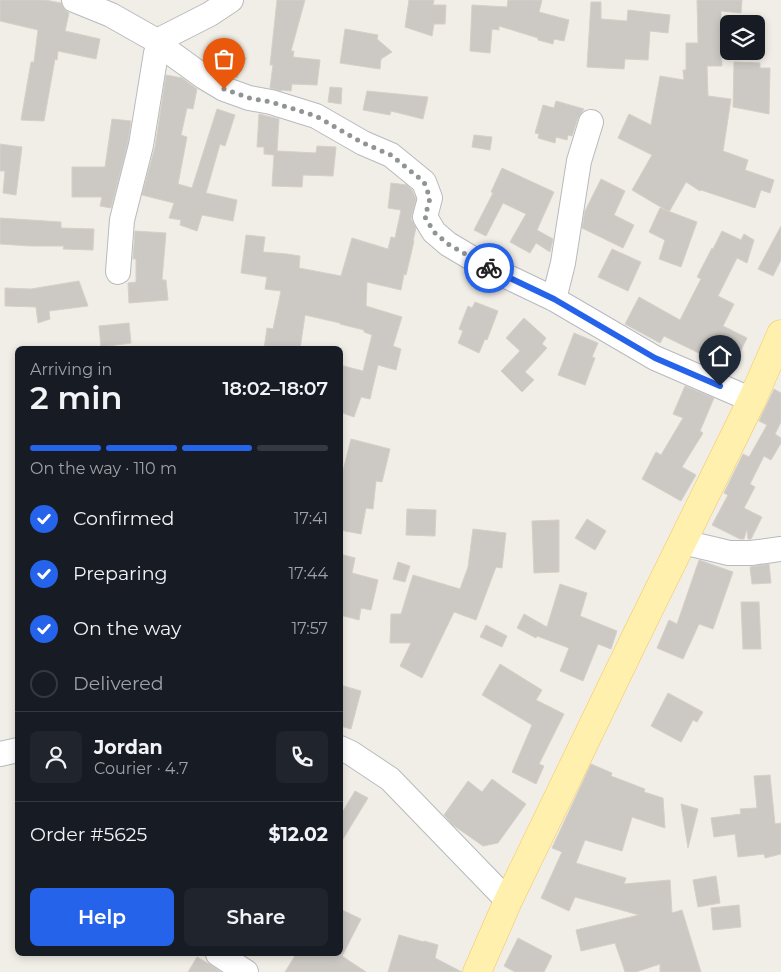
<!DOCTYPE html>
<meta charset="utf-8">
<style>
:root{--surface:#171b24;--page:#20242c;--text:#f1f3f6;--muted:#9ea1a6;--line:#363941;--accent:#2563eb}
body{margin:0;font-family:Montserrat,sans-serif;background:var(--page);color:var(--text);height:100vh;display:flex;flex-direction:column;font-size:19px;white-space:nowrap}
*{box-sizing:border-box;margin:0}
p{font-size:16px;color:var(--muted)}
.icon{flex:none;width:28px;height:28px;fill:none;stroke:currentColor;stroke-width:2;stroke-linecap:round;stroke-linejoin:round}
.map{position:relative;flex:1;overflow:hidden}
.sheet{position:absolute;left:15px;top:346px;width:328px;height:610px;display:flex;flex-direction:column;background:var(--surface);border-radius:8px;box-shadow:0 2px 8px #0003}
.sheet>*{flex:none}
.tools{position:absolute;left:720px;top:15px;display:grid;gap:10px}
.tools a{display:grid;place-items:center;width:45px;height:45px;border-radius:8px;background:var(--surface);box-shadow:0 2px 8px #0003;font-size:25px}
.pin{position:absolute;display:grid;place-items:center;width:42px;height:42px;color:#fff;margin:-51px -21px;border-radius:50% 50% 50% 0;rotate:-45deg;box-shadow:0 0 5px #0007}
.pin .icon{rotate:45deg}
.courier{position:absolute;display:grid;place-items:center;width:50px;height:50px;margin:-25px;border:4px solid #2563eb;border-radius:50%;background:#fff;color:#222;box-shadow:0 1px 6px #0007}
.summary em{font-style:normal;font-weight:600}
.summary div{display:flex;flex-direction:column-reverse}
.summary{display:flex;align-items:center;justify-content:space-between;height:85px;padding:0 15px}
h1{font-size:32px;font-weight:600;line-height:38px}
.bar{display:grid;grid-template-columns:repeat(4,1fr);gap:8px 5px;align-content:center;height:60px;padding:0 15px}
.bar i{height:6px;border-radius:4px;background:var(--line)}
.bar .selected{background:var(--accent)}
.bar p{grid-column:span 4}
.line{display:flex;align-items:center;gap:12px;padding:0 15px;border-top:1px solid var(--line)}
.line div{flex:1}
.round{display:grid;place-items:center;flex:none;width:52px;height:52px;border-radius:8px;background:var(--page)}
ol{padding:0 15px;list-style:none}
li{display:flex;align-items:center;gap:15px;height:55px}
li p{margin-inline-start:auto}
li .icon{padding:5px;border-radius:50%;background:var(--accent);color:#fff;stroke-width:4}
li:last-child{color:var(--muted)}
li i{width:28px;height:28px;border:2px solid var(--line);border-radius:50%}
.button{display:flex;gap:10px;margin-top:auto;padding:10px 15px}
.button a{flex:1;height:58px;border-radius:8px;background:var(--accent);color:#fff;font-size:20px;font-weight:600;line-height:58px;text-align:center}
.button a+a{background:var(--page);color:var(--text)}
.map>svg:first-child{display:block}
.building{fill:#ccc9c4;stroke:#d6d0c5}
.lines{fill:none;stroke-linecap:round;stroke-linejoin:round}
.minor-casing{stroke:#b7babe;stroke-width:26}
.major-casing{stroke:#f5c65c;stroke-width:29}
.minor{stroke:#fff;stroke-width:24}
.major{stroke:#fff0ae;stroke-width:28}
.done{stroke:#919494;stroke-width:5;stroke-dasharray:0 9}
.route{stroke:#2563eb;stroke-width:6}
</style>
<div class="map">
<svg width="781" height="972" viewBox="0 0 781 972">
<rect width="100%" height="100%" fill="#f1eee7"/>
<path class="building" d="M0 0H45L61 3 64 9 69 13 65 31 100 39 96 59 58 51 57 60 55 59 44 121 21 120 31 62H34L38 30 0 21Z
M277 0H305L291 51H294L293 57 320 60 317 85 292 84 291 91 282 90 281 91 270 88 273 65H270Z
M409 0H434L433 5H446L445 24H434L432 36 405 27Z
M508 0H542L539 12 569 20 564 41 554 39 553 44 538 40V38L499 26V30L492 29 490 53 470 51 472 5 507 7Z
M697 0H742L741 13 721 11 722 66H707L708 96 731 99 723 151 748 160 745 170 774 180 770 193 761 190 755 208 701 190 700 191 686 182 669 212 632 190 652 155 618 138 629 114 651 125 660 76 684 80 683 70H686V43H698Z
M591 2H601V19L627 21 628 10 670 15 668 33 650 31 648 60 625 59 624 69 587 67Z
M345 29 378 35 377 39 392 52 381 59 380 69 340 63Z
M219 44 246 58 237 78 210 64Z
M734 62 760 63V68H770L769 114 733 107Z
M166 75 182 78 197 89 193 109 187 108 181 135 187 137 178 184 192 188 217 109 235 115 225 146 220 144 206 193 237 200 233 221 202 215 197 231 180 225 181 220 169 218 174 203 142 195 155 147Z
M330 87 342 88 341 104 328 102Z
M367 91 428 97 423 119 391 111 390 115 363 110Z
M556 101 584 109 578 118 572 136 568 135 567 140 556 137 555 143 538 138 539 134 535 133 543 105 554 108Z
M259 114 279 119 277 151 316 153 317 146 336 147 333 176 303 175 302 187 272 186 274 155 264 154V147H257Z
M112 119 131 121 128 142 111 208 100 206 102 197H72V167H105Z
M474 135 492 137 490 150 472 147Z
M0 144 22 147 16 195 3 193 5 171H0Z
M502 168 554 192 537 230 553 239 550 252 536 243 530 253 510 242 526 214 503 203 486 236 474 230 493 193 491 192Z
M601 179 625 191 614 215 634 225 623 248 582 228 585 211Z
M391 183 407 185 412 190 416 199 412 214 411 219 416 228 413 241H414L411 254 406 275 404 274 401 290 367 282 366 306 402 317 393 346 401 349 396 370 378 365 370 399 361 397 354 417 340 412V365L363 371 372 335 364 332V330L340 324V323L305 315 300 349H264L267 328 273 329 281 291 265 289 267 277 241 273 246 235 265 237 263 252 287 254 300 256 299 268 341 276 352 238 388 249 391 237 395 238 401 210 388 208Z
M660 208 697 222 681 267 659 259 665 240 649 232Z
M0 218 61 222V228L94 229 93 250 63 249 64 246H30L0 244Z
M781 226V260L773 276 758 269Z
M135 231 166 233 162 280H166L168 300 129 303 128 283 136 282V259H133Z
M722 231 741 240 744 234 754 240 747 263 737 258 718 296 734 304 723 326 747 338 740 352 717 340 709 358 664 336 660 343 625 324 639 297 680 320 701 279 697 277 712 248 713 249Z
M612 249 641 262 628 291 598 277Z
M79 281 88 306 49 311 50 319 38 323 36 307 5 306V288L31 289Z
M475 302 498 311 487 340 485 339 479 353 458 343 463 331 459 329 468 306 472 308Z
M524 318 546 338 542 344 547 348 525 372 534 380 522 392 501 371 520 351 506 338Z
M129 323 131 343 101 347 99 326Z
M574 333 598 343 592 357 595 358 585 385 558 375Z
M685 386 714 398 700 431 703 433 682 467 696 475 681 501 642 479 656 452 661 455 683 418 673 414Z
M774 389 781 393V422L775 434 781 438V443L771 460 764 456 750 484 755 487 744 508 762 517 751 539H748L747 529 744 539H740L712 525 728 495 724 493 743 454 749 457 767 425 759 421Z
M351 439 390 449 382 482 376 481 373 509 366 508 361 534 340 530V483Z
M407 509 436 510 435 536 406 535Z
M587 519 606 531 595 550 575 538Z
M559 520V572L534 573 532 521Z
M473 529 506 533 502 568 496 567 476 620 454 612 422 678 400 666 411 643H390L391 614H401L413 575 460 589 468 567Z
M340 554 355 558 352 573 378 580 371 610 361 608 359 620 340 615Z
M699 560 733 572 713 629 699 624 683 659 657 648 669 620 677 624Z
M398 562 410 566 405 582 393 579Z
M769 564 771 583 752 584 750 567Z
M560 584 587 593 580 616 617 631 611 649 598 644 583 681 560 671 569 648 537 636 536 638 517 628 524 614 547 627Z
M741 602H759L761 649H743Z
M486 625 507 636 502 647 480 637Z
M500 664 542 690 536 700 564 714 539 764 544 766 536 784 512 772 532 725 482 695Z
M340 685 361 691 351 729 340 726Z
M668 693 703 712 697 722 693 720 681 742 651 726Z
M591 764 612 773 611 776 645 789 644 792 663 798 665 828 632 817 622 851 585 840 576 863 626 878 624 884 670 880 672 913 682 910 701 972H660V964L636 972H625L615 943 581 951 576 930 639 915 575 897 569 911 541 898 562 852 552 848Z
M770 775 775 824 781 823V854L765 858 764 854 738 857 735 834 714 837 711 818 741 814 740 809 757 808 754 776Z
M492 779 526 804 498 843 483 846 453 825 444 815 468 781 482 792Z
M355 791 368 798 340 844V816Z
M681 804 698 809 688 848Z
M716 876 720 903 698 907 693 880Z
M739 905 741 927 713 930 711 908Z
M340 909 361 919 342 956 366 972H285L296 954H340Z
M399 935 424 942V941L438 945 435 958 462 972H388Z
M518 938 552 956 544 972H515L504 966Z
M197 957 209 964 221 972H188Z"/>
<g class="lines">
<g class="minor-casing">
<path id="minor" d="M74 0 111 15 157 41 164 48 204 77 224 89 249 98 271 102 316 116 363 143 391 155 424 182 430 198 425 217 434 232 448 244 485 266 554 299 655 358 752 400
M157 41 210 14 231 0
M118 272 122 220 141 145 156 53 164 48
M554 299 563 263 579 161 591 122
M683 542 729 553H751L781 549
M340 748 351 753 390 779 508 901
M0 754 18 750
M218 954 246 972"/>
</g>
<g class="major-casing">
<path id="major" d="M477 972 508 901 636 636 752 400 781 334"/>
</g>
<use href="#minor" class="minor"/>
<use href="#major" class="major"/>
</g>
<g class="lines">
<path class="done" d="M224 89 249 98 271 102 316 116 363 143 391 155 424 182 430 198 425 217 434 232 448 244 489 268"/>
<path class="route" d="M489 268 554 299 655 358 720 386"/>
</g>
</svg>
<div class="tools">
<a><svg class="icon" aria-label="layers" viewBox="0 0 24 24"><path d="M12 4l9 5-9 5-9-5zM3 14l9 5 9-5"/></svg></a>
</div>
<div class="pin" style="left:224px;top:89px;background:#ea580c"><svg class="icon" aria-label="bag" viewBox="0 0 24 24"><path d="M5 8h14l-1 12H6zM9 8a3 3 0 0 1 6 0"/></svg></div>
<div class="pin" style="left:720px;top:386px;background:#1f2937"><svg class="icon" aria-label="home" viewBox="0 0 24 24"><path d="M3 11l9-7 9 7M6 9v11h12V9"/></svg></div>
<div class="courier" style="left:489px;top:268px"><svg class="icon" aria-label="bike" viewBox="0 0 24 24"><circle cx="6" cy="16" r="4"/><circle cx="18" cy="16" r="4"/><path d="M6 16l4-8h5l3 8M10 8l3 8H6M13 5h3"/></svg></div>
<section class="sheet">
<div class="summary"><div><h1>2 min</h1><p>Arriving in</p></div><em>18:02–18:07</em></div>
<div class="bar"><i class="selected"></i><i class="selected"></i><i class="selected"></i><i></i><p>On the way · 110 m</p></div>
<ol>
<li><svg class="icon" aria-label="check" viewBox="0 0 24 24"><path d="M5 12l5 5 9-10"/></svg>Confirmed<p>17:41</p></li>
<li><svg class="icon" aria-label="check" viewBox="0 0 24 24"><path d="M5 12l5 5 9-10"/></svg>Preparing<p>17:44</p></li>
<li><svg class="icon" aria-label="check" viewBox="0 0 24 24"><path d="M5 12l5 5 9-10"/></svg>On the way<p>17:57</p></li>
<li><i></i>Delivered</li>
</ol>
<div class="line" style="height:90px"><a class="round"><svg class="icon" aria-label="person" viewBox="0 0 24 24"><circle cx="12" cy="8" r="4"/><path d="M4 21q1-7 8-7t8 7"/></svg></a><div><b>Jordan</b><p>Courier · 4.7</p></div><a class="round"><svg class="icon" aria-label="phone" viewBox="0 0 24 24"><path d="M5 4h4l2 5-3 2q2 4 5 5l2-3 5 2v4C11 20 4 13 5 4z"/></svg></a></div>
<div class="line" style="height:65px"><div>Order #5625</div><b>$12.02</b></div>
<div class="button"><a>Help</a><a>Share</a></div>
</section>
</div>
